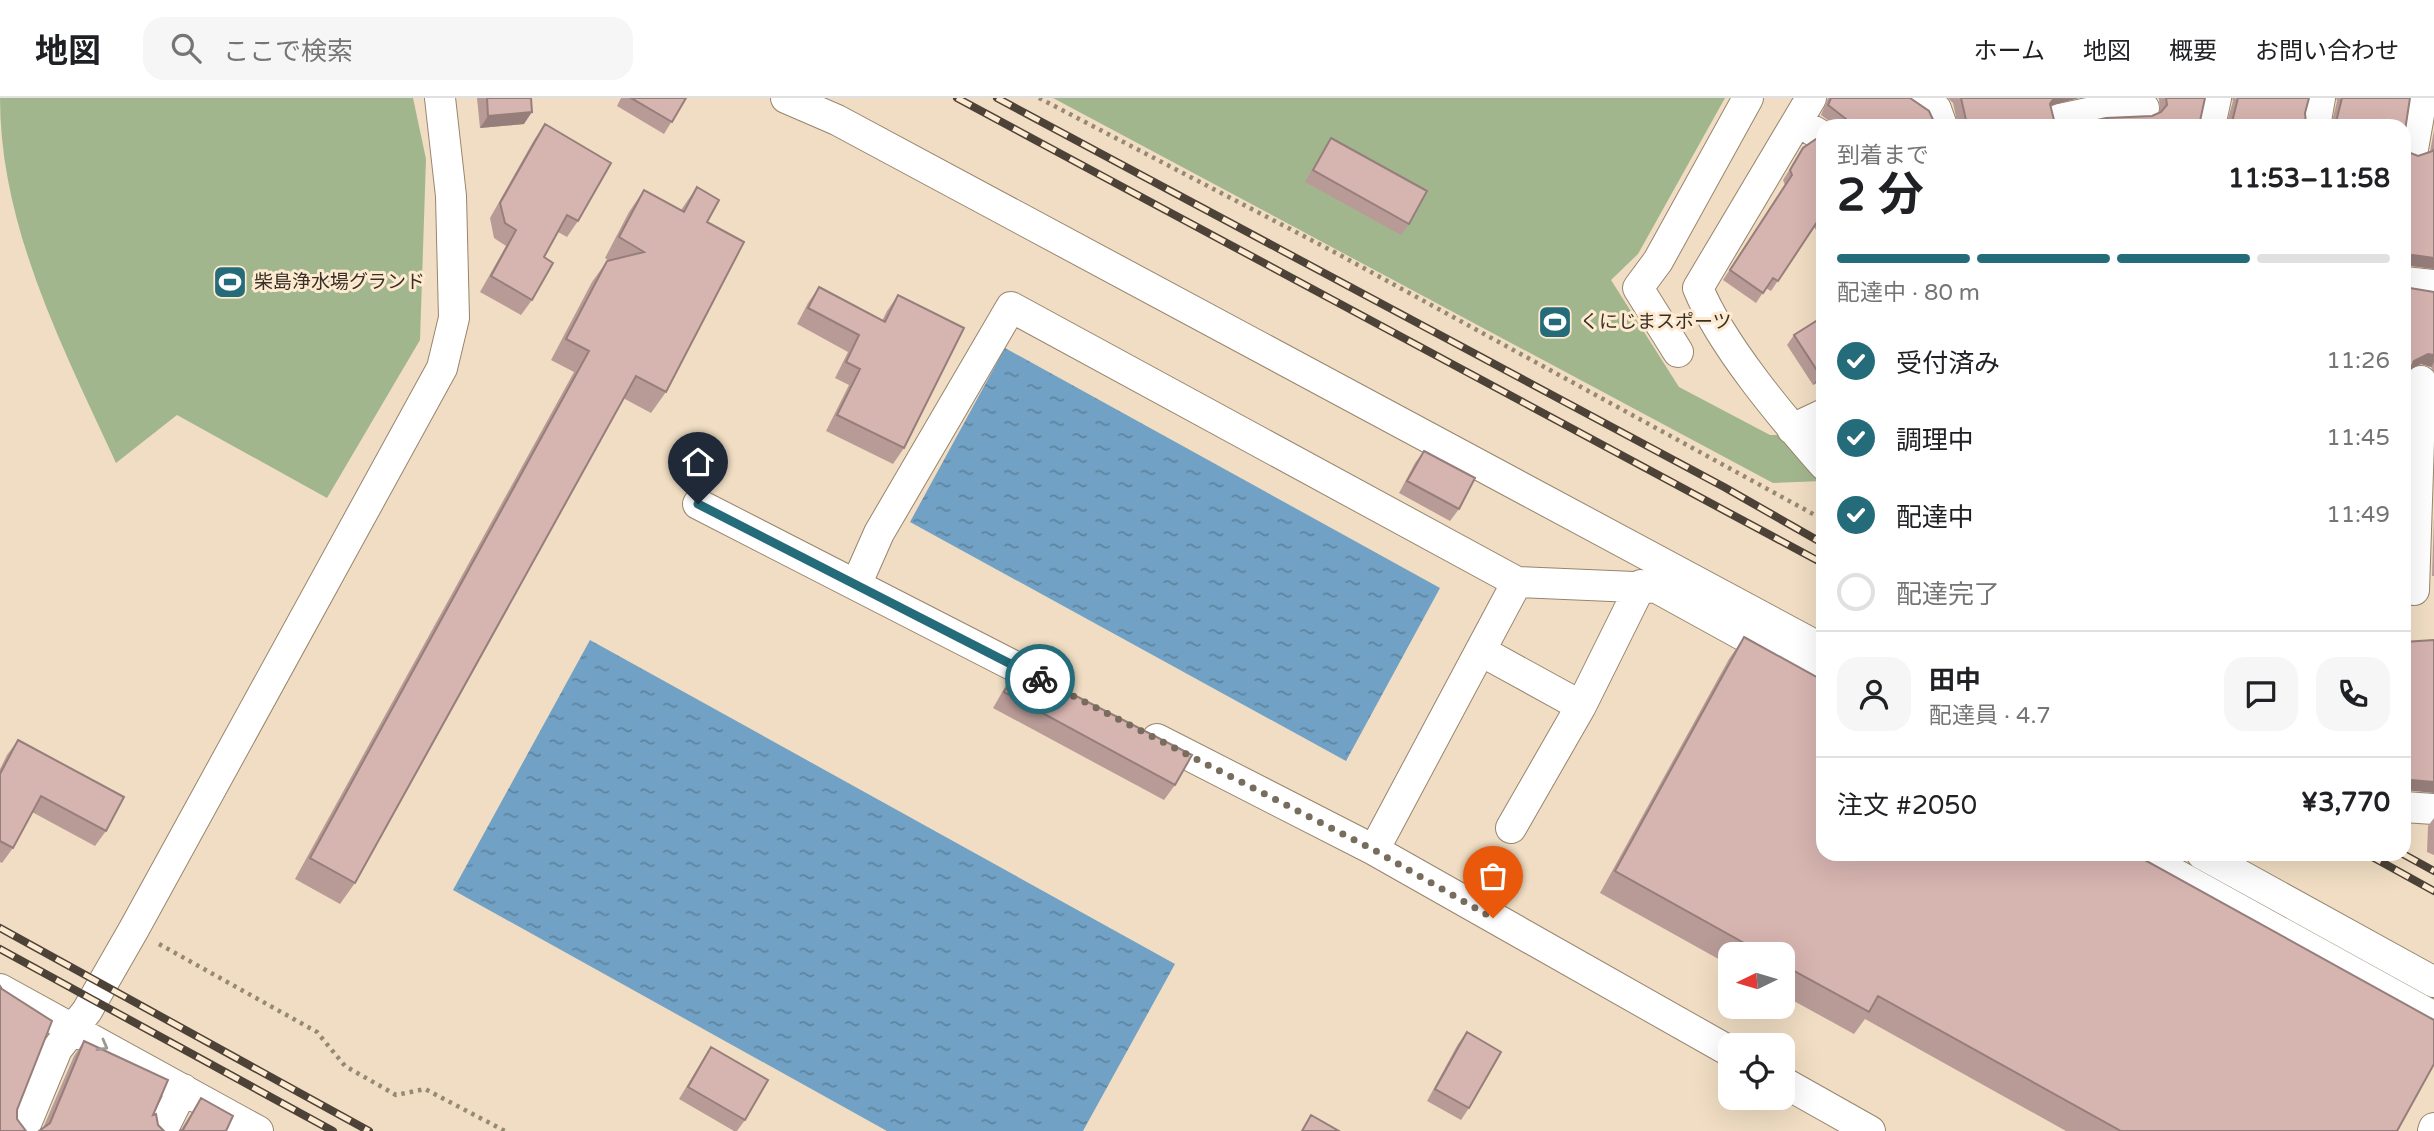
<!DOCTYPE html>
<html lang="ja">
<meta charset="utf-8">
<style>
:root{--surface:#fff;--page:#f6f6f6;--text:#202124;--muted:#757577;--line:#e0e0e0;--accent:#246c79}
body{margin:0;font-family:"Varela Round","Noto Sans JP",sans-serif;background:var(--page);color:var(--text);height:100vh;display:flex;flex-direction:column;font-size:26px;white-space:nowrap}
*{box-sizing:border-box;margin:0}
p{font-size:23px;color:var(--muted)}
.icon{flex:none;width:38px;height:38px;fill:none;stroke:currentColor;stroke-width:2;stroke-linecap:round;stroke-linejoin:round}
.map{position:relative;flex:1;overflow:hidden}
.side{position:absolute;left:1816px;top:21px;width:595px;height:742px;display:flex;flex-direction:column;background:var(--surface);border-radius:21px;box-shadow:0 7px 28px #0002}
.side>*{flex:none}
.needle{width:46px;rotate:265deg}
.fabs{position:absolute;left:1718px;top:844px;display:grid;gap:14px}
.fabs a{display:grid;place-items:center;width:77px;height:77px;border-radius:14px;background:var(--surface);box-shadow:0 7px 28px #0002;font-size:35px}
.pin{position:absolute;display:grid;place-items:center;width:60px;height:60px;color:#fff;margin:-72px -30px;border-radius:50% 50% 50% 0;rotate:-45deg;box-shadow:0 0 7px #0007}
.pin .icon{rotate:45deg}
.courier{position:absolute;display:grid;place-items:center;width:70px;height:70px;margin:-35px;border:5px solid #246c79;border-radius:50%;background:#fff;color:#222;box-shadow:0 2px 9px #0007}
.headline em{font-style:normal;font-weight:700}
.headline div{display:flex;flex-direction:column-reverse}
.headline{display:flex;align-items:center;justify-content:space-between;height:119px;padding:0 21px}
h1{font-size:46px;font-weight:700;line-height:52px}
.bar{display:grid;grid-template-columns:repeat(4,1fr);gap:10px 7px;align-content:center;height:84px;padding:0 21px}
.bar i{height:9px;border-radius:5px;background:var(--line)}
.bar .current{background:var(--accent)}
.bar p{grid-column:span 4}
.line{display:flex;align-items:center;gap:18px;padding:0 21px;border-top:2px solid var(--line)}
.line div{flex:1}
.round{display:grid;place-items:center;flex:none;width:74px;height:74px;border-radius:21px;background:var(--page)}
ol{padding:0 21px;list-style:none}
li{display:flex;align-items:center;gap:21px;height:77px}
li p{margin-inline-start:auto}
li .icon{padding:7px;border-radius:50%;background:var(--accent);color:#fff;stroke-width:4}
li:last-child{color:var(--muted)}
li i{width:38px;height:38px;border:4px solid var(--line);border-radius:50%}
header{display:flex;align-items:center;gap:42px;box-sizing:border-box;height:98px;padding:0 35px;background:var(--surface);border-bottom:2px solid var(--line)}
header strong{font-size:33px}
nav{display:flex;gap:38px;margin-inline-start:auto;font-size:24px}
.search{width:490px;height:63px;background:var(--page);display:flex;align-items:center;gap:18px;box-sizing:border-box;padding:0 24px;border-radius:21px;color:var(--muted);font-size:26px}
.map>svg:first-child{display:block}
.green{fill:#a2b68e}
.water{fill:url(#water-ripples)}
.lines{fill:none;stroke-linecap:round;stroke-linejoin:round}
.minor-casing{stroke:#97856d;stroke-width:32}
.path{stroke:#958875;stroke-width:4.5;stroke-dasharray:3.5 5;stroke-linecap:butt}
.minor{stroke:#fff;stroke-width:30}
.rail-casing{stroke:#4c4237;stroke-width:8}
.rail{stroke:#feead0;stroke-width:5;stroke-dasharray:16;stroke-linecap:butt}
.wall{fill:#b89b97}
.shaded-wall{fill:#967e7b}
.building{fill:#d6b4b0;stroke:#967e7b;stroke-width:2}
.oneway{stroke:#9c9892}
.done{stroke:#786d5d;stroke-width:7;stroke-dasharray:0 12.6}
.route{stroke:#246c79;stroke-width:9}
.labels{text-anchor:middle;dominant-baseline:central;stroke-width:6;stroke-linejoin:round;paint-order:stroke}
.poi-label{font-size:19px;fill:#383026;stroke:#feead0;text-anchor:start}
</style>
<header>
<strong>地図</strong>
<div class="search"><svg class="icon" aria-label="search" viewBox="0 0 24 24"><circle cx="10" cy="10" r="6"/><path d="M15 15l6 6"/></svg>ここで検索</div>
<nav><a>ホーム</a><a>地図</a><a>概要</a><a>お問い合わせ</a></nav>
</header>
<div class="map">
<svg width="2434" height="1033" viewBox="0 0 2434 1033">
<defs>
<pattern id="water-ripples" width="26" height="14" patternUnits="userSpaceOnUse" patternTransform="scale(1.75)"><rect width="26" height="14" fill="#71a1c4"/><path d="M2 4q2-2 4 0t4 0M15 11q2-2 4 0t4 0" fill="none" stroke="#5e849f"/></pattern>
</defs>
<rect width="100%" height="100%" fill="#f0ddc3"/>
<path class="green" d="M0 0H413L426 61 420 242 327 400 177 317 116 365C63 250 0 129 0 0Z
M1053 0H1725L1638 156 1611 182 1679 289 1770 337H1782L1822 383 1773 385Z"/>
<path class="water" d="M1005 250 1440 490 1346 663 910 424Z
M590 542 1175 866 1083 1033H887L453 792Z"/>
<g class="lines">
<g class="minor-casing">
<path id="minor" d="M786 0 837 22 1824 552
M1811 0 1698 190C1721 247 1783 320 1824 367
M1917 0 1936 11 1942 28
M2060 21 2097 13 2144 10
M1798 24 1824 39
M2210 28 2216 0
M2315 28 2320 0
M2413 51 2422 0
M2404 184 2434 187
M1678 254 1638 190 1658 163 1748 0
M1792 331 1824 316
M698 406 1053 588
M856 487 879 435 1011 209 1517 484 1657 490 1824 582
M2414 492 2421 283
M1481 553 1581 608
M1157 641 1374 752 1731 954
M2404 709 2434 711
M1511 730 1581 608 1641 487
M1374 752 1517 484
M2139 756 2434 919
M2202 756 2434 884
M0 891 258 1033
M1783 984 1870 1033
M23 1033 57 951 87 913 134 831 442 270 454 220 451 98 440 0
M162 1033 183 991
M2433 1033 2434 1030"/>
</g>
<path class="path" d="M1039 0 1338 156 1824 422
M159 846 317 934 345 968 396 997 425 991 505 1033"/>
<use href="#minor" class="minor"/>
<g class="rail-casing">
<path id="rail" d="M957 0 1824 466
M997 0 1724 389 1824 446
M2367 756 2434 793
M2403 756 2434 773
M0 830 369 1033
M0 851 333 1033"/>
</g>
<use href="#rail" class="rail"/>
</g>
<path class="wall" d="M477 0H531L524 26 480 30Z
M621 0H686L664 36 617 8Z
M1828 0H1910L1936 28H1836L1821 17Z
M1948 0H2079L2050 7 2054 22 2069 28H1958L1953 5Z
M2158 0H2205L2200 23 2152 18 2160 15 2159 1Z
M2232 0H2309L2305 15 2306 25 2308 28H2226L2233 3Z
M2336 0H2410L2404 28H2331L2337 3Z
M545 26 578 123 567 139 558 134 544 159 532 202 521 217 480 194 506 148 494 140 490 120 534 42Z
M2434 32V171L2404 167V48L2408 54 2418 58 2430 54Z
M1331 40 1409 126 1401 137 1305 84 1323 52Z
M1824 43V143L1814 129 1771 193 1766 190 1756 205 1723 182 1785 87 1783 82 1803 50Z
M697 89 707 124 666 294 651 315 623 300 355 785 340 806 295 781 574 274 551 262 592 184 607 163H609L605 160 629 114 644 92 681 112Z
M819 189 882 223 887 213 898 197 904 350 893 366 826 333 849 287 835 280 848 254 797 226 808 205Z
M2404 189 2434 194V275L2431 269 2421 266 2411 271Z
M1824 215V280L1813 287 1787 247 1794 237 1819 221Z
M1424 353 1459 411 1450 423 1399 395 1415 365Z
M2434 418V478H2432Z
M1744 539 2397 1033H2066L1865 921 1854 936 1783 897V856H1731V868L1600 795 1729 561Z
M1019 569 1175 687 1164 702 993 610 1008 584Z
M18 642 106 733 95 748 32 714 13 750 2 765 0 764V671L7 657Z
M2434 720V757L2427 754 2428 728Z
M1467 934 1469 1010 1461 1022 1427 1003 1458 946Z
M84 943 168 982 43 1030 74 958Z
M711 949 745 1022 737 1033H734L679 1001 703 961Z
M201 1000 226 1033H180Z"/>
<path class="shaded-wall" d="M2054 0H2079L2049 8Z
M532 14 524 26 480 30 488 18Z
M2413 157 2434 160V171L2404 167V158Z
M2428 256 2434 257V264L2431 269 2421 266 2407 273 2414 263Z
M1824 275V280L1813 287 1820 277Z
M2411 682 2434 684V695L2404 692V683Z"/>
<path class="building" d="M487 0H531L532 14 488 18Z
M631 0H686L672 24Z
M1831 0H1910L1929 13 1936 28H1846V21L1828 7Z
M1961 0H2054L2050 6 2054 22 2069 28H1963L1966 22Z
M2166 0H2205L2200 23 2206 28H2071L2106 20 2152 18 2161 14 2167 7Z
M2238 0H2309L2305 15 2306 25 2308 28H2231Z
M2342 0H2410L2404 39V28H2335Z
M545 26 611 65 578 123 567 117 544 159 553 165 532 202 491 178 516 132 505 125 500 105Z
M1331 40 1427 93 1409 126 1313 72Z
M1816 41 1824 43V122L1821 118 1778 183 1773 180 1763 195 1730 172 1792 77 1790 72 1803 50Z
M2404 48 2408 54 2418 58 2433 53 2434 51V160L2413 157 2404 158Z
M697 89 719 102 707 124 744 144 666 294 636 278 355 785 310 760 589 253 566 241 607 163 644 154 619 139 644 92 684 114Z
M819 189 885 224 898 197 964 230 904 350 837 317 860 271 846 264 859 237 808 210Z
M2404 189 2434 194V257L2428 256 2414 263 2410 272 2404 451Z
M1824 218V275L1820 277 1794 237Z
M1424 353 1475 380 1459 411 1407 383Z
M1744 539 1824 583V756H2134L2434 922V966L2397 1033H2121L1878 898 1869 914 1783 867V856H1764L1615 773Z
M2434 542V684L2411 682 2404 683V544Z
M1019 569 1192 657 1175 687 1004 594Z
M18 642 124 699 106 733 41 698 13 750 0 743V676Z
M0 888 2 891 52 923 17 1012V1021L26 1033H0Z
M1467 934 1501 954 1469 1010 1435 991Z
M84 943 168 982 153 1017 156 1016 158 1027 164 1033H39L50 1025Z
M711 949 768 982 745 1022 688 989Z
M201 1000 233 1018 226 1033H179L183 1032Z
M1311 1017 1339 1033H1302Z"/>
<defs><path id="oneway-chevron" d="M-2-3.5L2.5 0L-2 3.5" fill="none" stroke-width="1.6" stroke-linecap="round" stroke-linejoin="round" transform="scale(1.75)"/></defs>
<use class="oneway" href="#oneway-chevron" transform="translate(103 948) rotate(29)"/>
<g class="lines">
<path class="done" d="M1040 581 1374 752 1493 820"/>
<path class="route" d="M698 406 1040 581"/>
</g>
<defs>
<g id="stadium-square" transform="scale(1.75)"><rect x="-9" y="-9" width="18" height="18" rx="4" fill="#246c79" stroke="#feead0"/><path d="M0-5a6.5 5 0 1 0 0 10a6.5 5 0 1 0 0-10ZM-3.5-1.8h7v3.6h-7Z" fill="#fff"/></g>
</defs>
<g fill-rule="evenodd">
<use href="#stadium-square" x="230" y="184"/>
<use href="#stadium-square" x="1555" y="224"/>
</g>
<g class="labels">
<g class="poi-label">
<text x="254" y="184">柴島浄水場グランド</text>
<text x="1580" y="224">くにじまスポーツ</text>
</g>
</g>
</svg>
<div class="fabs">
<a><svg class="needle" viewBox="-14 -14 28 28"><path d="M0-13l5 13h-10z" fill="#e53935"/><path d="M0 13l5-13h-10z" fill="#757577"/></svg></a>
<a><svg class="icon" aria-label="locate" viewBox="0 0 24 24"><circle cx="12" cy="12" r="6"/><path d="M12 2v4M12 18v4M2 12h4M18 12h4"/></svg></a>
</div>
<div class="pin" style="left:1493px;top:820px;background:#ea580c"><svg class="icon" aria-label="bag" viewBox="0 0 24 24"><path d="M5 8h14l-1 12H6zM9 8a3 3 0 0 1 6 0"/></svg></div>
<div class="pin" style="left:698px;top:406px;background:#1f2937"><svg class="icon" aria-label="home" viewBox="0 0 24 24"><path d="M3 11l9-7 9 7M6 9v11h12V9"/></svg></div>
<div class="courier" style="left:1040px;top:581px"><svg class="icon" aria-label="bike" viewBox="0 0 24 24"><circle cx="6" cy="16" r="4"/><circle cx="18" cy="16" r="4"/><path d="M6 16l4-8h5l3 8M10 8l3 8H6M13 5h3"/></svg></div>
<section class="side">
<div class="headline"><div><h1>2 分</h1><p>到着まで</p></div><em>11:53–11:58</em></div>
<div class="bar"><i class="current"></i><i class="current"></i><i class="current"></i><i></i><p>配達中 · 80 m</p></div>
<ol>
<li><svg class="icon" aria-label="check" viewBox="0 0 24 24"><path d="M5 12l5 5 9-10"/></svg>受付済み<p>11:26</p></li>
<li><svg class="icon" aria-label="check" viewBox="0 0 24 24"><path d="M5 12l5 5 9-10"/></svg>調理中<p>11:45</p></li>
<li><svg class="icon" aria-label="check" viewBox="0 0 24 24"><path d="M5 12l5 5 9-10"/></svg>配達中<p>11:49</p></li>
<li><i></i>配達完了</li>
</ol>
<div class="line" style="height:126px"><a class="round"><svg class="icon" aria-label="person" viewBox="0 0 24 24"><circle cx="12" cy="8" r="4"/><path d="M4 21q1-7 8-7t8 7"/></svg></a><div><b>田中</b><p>配達員 · 4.7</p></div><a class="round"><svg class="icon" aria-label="chat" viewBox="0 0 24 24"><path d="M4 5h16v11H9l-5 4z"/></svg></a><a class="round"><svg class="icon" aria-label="phone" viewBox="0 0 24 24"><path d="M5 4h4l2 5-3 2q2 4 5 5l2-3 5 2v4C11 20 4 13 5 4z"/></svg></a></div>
<div class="line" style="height:91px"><div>注文 #2050</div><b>¥3,770</b></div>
</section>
</div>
